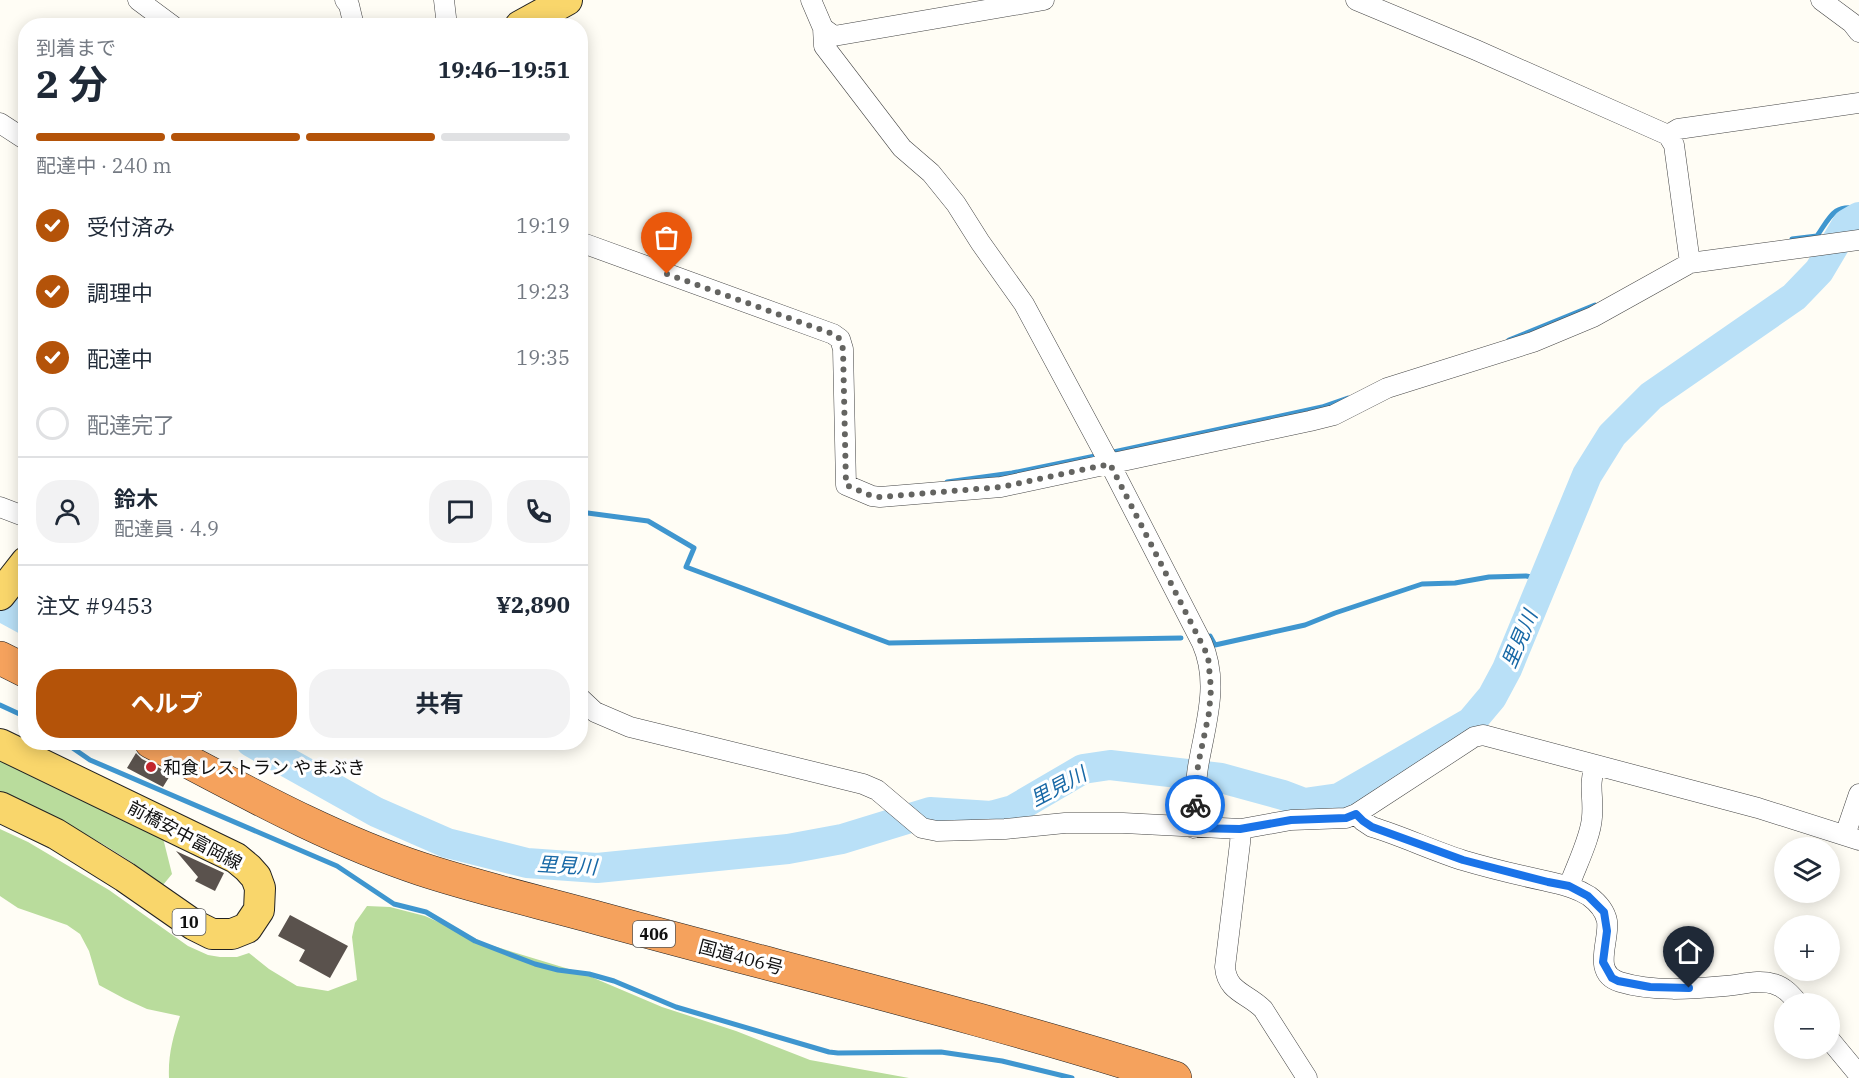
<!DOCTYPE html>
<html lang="ja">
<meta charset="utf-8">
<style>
:root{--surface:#fff;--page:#f2f2f3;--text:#1f2937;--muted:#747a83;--line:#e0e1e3;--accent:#b45309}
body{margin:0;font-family:"IBM Plex Serif","Noto Sans JP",serif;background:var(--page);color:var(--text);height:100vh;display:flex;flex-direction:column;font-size:22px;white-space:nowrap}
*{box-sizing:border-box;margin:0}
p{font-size:20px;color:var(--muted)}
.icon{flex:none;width:33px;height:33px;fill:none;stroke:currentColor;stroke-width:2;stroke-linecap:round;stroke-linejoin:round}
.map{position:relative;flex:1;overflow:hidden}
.sheet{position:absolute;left:18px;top:18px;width:570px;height:732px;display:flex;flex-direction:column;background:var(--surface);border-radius:24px;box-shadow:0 3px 15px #0003}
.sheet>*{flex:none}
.tools{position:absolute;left:1774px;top:837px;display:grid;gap:12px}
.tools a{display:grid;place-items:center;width:66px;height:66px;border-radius:50%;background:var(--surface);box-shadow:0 3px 15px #0003;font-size:30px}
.pin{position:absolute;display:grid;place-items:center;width:51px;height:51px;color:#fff;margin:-62px -26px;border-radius:50% 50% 50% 0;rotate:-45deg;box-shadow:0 0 6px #0007}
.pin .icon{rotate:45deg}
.courier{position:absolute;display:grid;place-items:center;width:60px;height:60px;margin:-30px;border:4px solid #1a73e8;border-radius:50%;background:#fff;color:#222;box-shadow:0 2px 8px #0007}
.headline em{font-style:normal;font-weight:700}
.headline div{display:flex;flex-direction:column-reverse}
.headline{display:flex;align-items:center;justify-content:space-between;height:102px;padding:0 18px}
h1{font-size:39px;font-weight:700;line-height:45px}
.bar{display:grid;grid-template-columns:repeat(4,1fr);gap:9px 6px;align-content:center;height:72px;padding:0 18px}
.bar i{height:8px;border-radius:4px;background:var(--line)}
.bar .active{background:var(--accent)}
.bar p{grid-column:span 4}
.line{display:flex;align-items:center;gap:15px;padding:0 18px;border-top:2px solid var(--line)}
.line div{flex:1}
.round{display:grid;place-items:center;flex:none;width:63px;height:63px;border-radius:24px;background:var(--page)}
ol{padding:0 18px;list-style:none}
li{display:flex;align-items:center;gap:18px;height:66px}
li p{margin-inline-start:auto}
li .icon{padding:6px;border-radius:50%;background:var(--accent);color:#fff;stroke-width:4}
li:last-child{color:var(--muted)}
li i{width:33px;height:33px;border:3px solid var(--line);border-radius:50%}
.button{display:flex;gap:12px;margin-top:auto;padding:12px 18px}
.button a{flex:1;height:69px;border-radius:24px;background:var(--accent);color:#fff;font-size:24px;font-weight:700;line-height:69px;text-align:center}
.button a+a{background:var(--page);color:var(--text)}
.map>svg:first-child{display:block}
.forest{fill:#b9dc9c}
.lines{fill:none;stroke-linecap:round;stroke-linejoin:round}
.stream{stroke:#3f96cf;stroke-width:5}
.river{stroke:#b9e0f7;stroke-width:30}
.building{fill:#5a524d}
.street-casing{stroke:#444;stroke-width:21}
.primary-casing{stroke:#222;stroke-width:32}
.highway-casing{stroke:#222;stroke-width:34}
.street{stroke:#fff;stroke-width:20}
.primary{stroke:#f9d66b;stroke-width:30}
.highway{stroke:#f5a25d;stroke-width:33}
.done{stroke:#646461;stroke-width:6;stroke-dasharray:0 10.8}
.route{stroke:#1a73e8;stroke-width:8}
.poi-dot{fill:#c4262e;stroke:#fff;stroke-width:2}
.labels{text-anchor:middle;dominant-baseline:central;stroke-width:6;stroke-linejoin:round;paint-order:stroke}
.shield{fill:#fff;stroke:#585858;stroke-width:1.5}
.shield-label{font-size:16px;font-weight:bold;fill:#111}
.poi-label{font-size:18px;fill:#111;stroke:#fff;text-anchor:start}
.street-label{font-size:18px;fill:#111;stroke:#fff}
.water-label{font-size:20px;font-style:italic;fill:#1768a6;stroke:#fff}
</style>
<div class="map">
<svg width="1859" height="1078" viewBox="0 0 1859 1078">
<rect width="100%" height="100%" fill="#fffdf5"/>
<path class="forest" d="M0 759 163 838 172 874 163 885C115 847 56 817 0 792Z
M0 829 28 842 109 890 188 946 208 955 220 957H237L249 953 269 969 297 986 328 991 357 980 352 937 355 923 367 906 390 907 425 916 487 944 582 973 662 1007 736 1031 810 1060 909 1078H169C168 1055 173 1037 180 1016L147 1009 125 999 99 985 89 951 80 934 67 925 18 908 0 896Z"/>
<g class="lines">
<path class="stream" d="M1792 239 1817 236C1830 217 1834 203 1859 209
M1509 340 1595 305
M1109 453 1322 407 1348 398
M947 482 1012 473 1100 455
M580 512 648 521 694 548 686 567 889 643 1181 638
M1210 636 1215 645 1305 625 1335 613 1422 584 1455 583 1489 577 1526 576 1544 579
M0 705 26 717
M64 742 90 760 337 866 394 904 426 912 475 941 506 953 535 964 558 970 589 974 614 981 676 1007 829 1052 838 1053 941 1052 1002 1061 1072 1078"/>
<path class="river" d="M0 606 26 620
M251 742 376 812 447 843 527 863 597 868 788 849 842 839 930 812 991 816 1013 810 1083 769 1110 765 1221 778 1283 795 1304 803 1339 798 1471 722 1492 697 1507 669 1587 475 1612 435 1651 396 1794 297 1819 271 1847 224 1859 217"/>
</g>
<path class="building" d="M136 753 142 759 171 774 163 787 127 768Z
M176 851 224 873 215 891 195 881 198 877Z
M290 915 348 946 330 978 299 961 305 950 278 936Z"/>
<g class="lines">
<g class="street-casing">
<path id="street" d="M138 0 173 26
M345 0 349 5 354 26
M444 0 447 26
M811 0 823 28 824 46 902 148 931 173 956 204 980 242 1024 304 1110 464 1202 643C1220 684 1205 725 1198 767 1195 787 1194 807 1193 828
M1356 0 1476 50 1668 135 1674 145 1690 263
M1821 0 1852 23 1859 32
M823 28 834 36 1044 0
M0 123 26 140
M1668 135 1678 129 1859 103
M580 242 833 334 840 339 843 349 846 485 872 496 880 497 1001 487 1310 421 1334 415 1387 388 1533 342 1593 317 1690 263 1859 240
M0 507 26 517
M580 698 595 712 630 727 863 784 877 790 922 828 937 831 1005 829 1065 823H1123L1241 829 1291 820 1346 818 1356 814 1474 737 1483 735 1758 808 1859 840
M1356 814 1363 821 1372 827C1402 836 1431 850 1462 860 1489 868 1518 875 1546 881 1562 885 1575 887 1589 896 1597 902 1605 911 1607 921 1610 941 1591 973 1620 982 1653 992 1691 989 1725 986 1741 985 1758 979 1774 984 1785 987 1792 996 1799 1004
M1241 829 1240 843 1225 967C1227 992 1247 993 1263 1009L1307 1078
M1845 835 1859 794
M1569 886C1576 866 1591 837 1592 817 1594 797 1588 786 1595 765
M1830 1040 1859 1075"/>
</g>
<g class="primary-casing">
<path id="primary" d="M520 26 567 0
M0 595 26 562
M0 744 236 858 248 868 256 877 260 888 259 910 247 928 232 934H212L194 925 125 877 56 834 0 807"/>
</g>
<g class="highway-casing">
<path id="highway" d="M0 658 26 671
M151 742C239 788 327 838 421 869 482 889 544 903 605 920 795 972 987 1018 1175 1078"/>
</g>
<use href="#street" class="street"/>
<use href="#primary" class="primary"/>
<use href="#highway" class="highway"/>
</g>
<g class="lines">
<path class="done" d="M667 274 833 334 840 339 843 349 846 485 872 496 880 497 1001 487 1110 464 1208 656 1211 689 1209 713 1198 765 1195 805"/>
<path class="route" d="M1195 805 1193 828 1240 829 1291 820 1346 818 1356 814 1363 821 1372 827 1463 860 1548 882 1569 886 1588 896 1604 912 1607 931 1603 962 1612 978 1618 981 1650 987 1689 988"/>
</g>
<circle class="poi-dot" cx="151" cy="767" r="6"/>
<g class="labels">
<g class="shield">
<rect x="172.5" y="909" width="33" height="26" rx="4.5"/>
<rect x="633" y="921" width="42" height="26" rx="4.5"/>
</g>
<g class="shield-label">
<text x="189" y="922">10</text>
<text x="654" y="934">406</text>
</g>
<g class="poi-label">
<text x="163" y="767">和食レストラン やまぶき</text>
</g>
<g class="street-label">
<text transform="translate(185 835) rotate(28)">前橋安中富岡線</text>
<text transform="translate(741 957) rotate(15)">国道406号</text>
</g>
<g class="water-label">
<text transform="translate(1519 639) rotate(-67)">里見川</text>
<text transform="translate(1058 786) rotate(-28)">里見川</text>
<text transform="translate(567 865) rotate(3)">里見川</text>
</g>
</g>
</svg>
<div class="tools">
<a><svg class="icon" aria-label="layers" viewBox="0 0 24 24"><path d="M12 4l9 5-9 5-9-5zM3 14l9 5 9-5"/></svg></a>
<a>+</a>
<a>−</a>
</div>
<div class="pin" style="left:667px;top:274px;background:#ea580c"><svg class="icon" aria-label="bag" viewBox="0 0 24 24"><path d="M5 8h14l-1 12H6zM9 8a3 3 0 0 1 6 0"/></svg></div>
<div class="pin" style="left:1689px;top:988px;background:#1f2937"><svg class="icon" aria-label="home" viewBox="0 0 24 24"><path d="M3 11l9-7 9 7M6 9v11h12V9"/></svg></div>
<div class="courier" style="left:1195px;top:805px"><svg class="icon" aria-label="bike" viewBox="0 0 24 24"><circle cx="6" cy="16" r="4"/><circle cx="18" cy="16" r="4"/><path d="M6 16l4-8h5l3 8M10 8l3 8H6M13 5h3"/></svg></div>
<section class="sheet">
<div class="headline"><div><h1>2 分</h1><p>到着まで</p></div><em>19:46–19:51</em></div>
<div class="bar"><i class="active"></i><i class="active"></i><i class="active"></i><i></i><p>配達中 · 240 m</p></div>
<ol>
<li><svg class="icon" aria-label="check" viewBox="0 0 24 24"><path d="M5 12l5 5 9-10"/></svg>受付済み<p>19:19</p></li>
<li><svg class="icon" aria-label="check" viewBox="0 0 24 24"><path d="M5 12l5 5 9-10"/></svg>調理中<p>19:23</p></li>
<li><svg class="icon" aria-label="check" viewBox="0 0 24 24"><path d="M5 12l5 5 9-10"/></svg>配達中<p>19:35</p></li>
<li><i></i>配達完了</li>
</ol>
<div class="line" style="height:108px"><a class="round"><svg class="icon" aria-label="person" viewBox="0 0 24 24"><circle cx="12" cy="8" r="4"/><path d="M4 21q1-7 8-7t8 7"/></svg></a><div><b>鈴木</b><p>配達員 · 4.9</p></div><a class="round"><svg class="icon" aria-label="chat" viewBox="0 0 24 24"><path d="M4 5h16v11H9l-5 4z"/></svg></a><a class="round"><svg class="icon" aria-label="phone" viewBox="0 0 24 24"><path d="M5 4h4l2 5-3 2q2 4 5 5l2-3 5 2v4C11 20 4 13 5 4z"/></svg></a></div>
<div class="line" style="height:78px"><div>注文 #9453</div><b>¥2,890</b></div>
<div class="button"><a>ヘルプ</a><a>共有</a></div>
</section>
</div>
